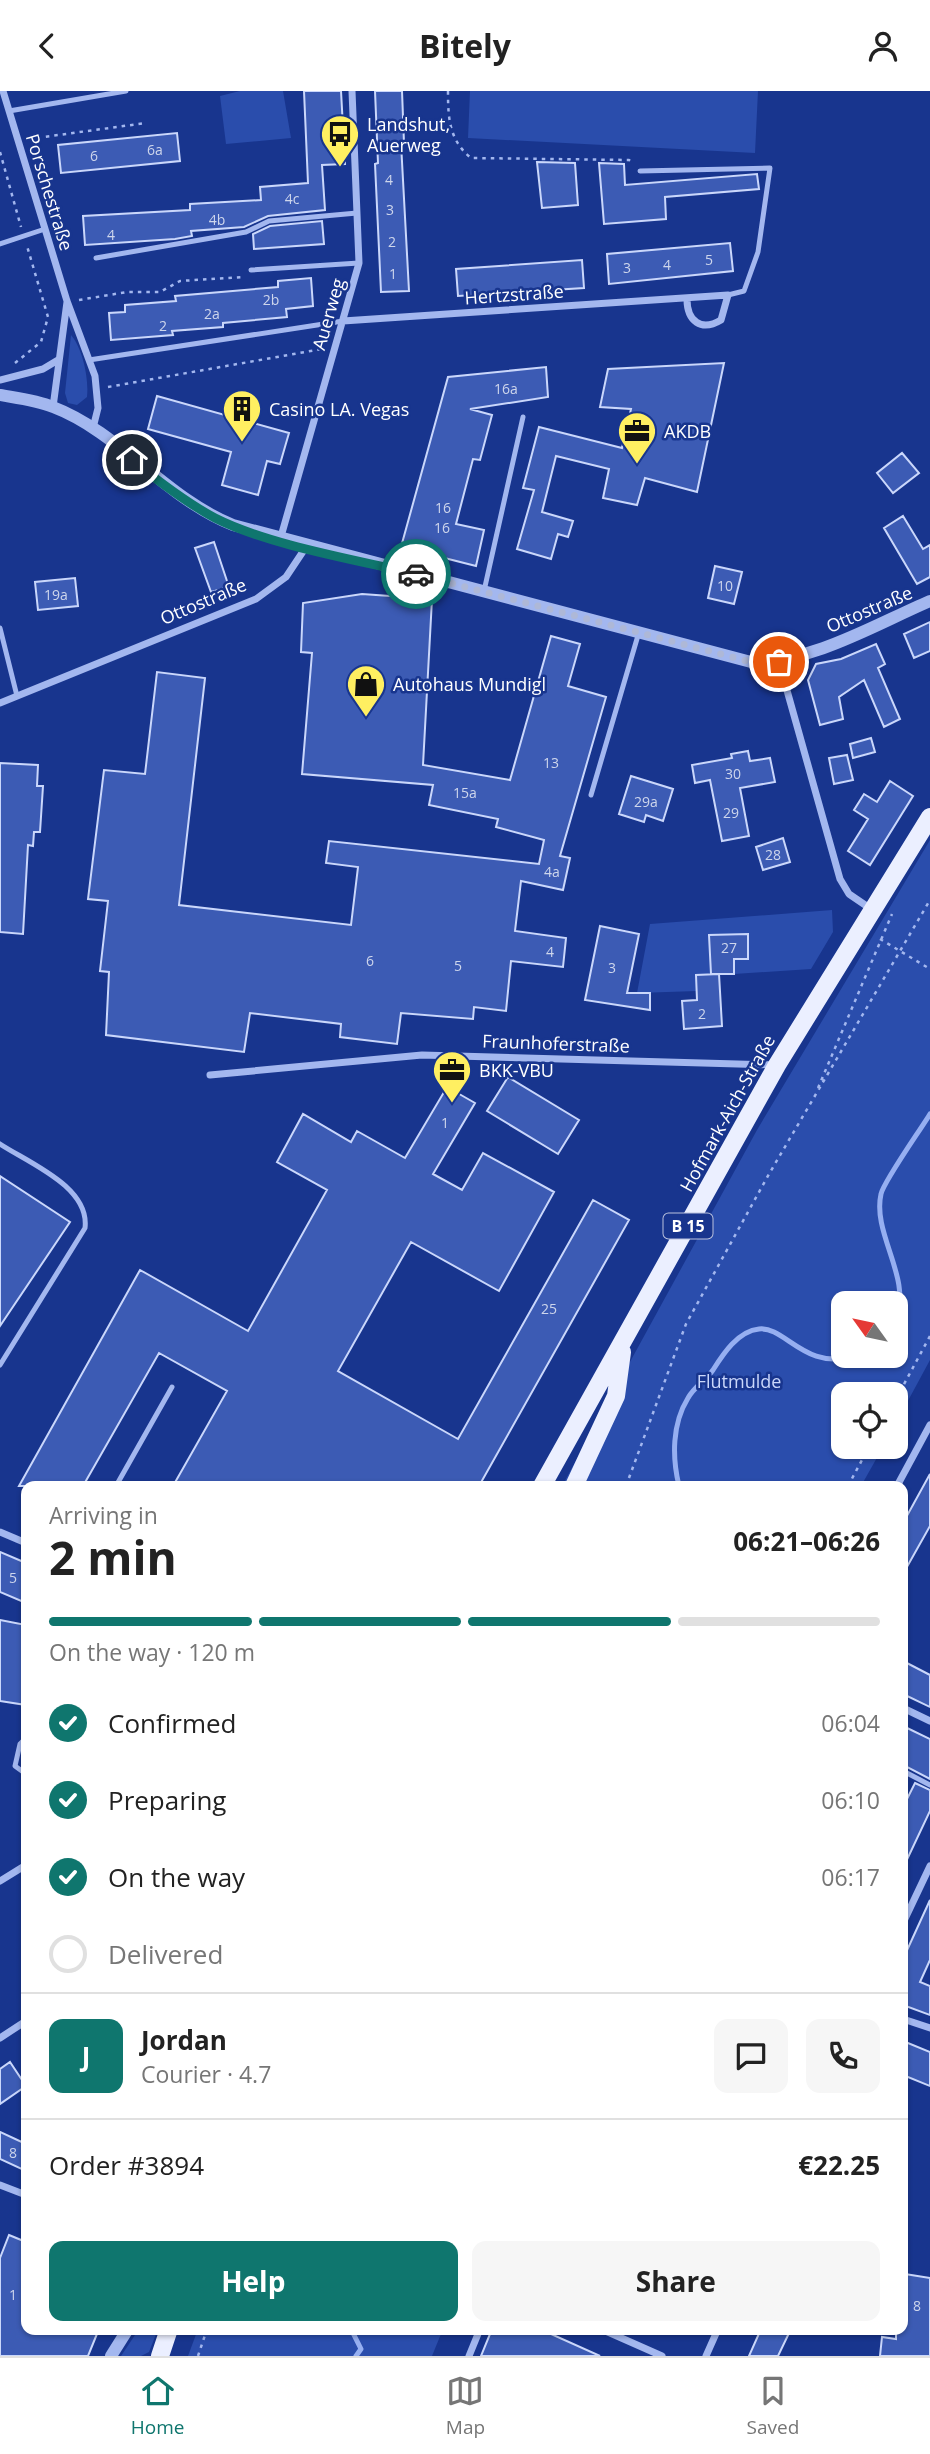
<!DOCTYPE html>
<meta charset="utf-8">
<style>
:root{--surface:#fff;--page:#f6f6f6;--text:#222;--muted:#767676;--line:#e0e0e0;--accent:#0f766e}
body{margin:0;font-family:"Open Sans",sans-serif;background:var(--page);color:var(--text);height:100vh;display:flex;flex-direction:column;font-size:26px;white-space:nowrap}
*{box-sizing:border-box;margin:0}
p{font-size:23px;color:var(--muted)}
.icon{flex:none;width:38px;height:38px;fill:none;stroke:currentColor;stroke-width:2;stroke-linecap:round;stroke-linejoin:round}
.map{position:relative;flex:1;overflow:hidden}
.panel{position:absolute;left:21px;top:1390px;width:887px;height:854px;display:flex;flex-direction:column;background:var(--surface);border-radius:14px;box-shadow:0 2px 5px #0004}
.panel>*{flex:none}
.needle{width:46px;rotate:303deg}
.controls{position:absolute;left:831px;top:1200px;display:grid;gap:14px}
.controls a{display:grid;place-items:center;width:77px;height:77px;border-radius:14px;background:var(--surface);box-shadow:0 2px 5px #0004;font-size:35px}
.pin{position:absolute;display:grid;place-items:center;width:60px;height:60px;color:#fff;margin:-30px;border:4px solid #fff;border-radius:50%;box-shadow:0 2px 7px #0007}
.courier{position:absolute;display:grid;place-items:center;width:70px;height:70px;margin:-35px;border:5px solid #0f766e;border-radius:50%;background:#fff;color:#222;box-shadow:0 2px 9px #0007}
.overview em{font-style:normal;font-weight:700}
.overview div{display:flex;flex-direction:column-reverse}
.overview{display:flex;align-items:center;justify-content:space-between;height:119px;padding:0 28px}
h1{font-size:46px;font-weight:700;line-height:52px}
.bar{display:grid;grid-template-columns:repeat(4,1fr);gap:10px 7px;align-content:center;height:84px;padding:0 28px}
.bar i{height:9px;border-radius:5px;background:var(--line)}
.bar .on{background:var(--accent)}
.bar p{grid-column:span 4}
.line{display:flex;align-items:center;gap:18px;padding:0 28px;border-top:2px solid var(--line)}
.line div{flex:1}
.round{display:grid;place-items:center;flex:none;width:74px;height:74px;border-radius:14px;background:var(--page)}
ol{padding:0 28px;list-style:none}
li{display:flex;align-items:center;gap:21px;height:77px}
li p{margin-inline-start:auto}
li .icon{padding:7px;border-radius:50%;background:var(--accent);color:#fff;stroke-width:4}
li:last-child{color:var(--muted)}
li i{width:38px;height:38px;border:4px solid var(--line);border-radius:50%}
.cta{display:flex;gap:14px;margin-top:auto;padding:14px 28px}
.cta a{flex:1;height:80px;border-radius:14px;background:var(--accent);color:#fff;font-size:28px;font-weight:700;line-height:80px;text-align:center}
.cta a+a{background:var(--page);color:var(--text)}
header{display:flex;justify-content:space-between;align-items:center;height:91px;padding:0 28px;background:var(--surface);font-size:32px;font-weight:700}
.dock{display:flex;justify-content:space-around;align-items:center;height:98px;border-top:2px solid var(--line);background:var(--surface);font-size:19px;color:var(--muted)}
.dock a{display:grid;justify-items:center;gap:4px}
.dock .on{color:var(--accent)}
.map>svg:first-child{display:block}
.green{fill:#2a4dac;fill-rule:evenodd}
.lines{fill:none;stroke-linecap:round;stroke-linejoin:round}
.stream{stroke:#96aff1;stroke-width:5}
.building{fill:#3c5bb4;stroke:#cad7fb;stroke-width:2}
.path{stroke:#a3b7ef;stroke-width:2.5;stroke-dasharray:3.5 5;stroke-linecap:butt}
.service{stroke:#a3b7ef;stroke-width:5}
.minor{stroke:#a3b7ef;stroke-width:7}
.tertiary{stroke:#a3b7ef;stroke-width:12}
.primary{stroke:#ebefff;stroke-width:18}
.done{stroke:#aeb8d7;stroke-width:7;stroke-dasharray:0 12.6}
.route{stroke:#0f766e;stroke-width:9}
.labels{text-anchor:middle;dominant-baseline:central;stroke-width:5;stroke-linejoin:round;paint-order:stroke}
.number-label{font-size:14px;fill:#ced6ec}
.shield{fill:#18358e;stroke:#bac2dd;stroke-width:2}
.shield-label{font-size:16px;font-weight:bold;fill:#fff}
.poi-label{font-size:18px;fill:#fff;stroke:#18358e;text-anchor:start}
.street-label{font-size:18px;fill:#fff;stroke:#18358e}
.park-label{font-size:18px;fill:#cad7fb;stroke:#18358e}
</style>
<header><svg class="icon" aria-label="back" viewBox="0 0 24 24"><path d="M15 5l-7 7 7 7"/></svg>Bitely<svg class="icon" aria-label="person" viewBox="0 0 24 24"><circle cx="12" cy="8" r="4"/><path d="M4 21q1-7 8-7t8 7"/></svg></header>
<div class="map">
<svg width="930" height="2265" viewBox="0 0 930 2265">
<rect width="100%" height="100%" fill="#18358e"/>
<path class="green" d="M240 0H283L291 47 226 53 220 5Z
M470 0H758L755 62 468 47Z
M71 244C83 258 89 288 87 306L77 314 68 312 65 302Z
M930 749V1269L896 1332V1304H844V1356H883L861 1395H562L757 1039ZM844 1213H896V1265H844Z
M832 819 833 841 811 878 734 883V868L748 867 747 843 710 844 711 883 697 900 637 902 650 833Z
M139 2238H158L149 2261 141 2265H121Z
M198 2238H443L432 2265H188Z"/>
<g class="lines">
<path class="stream" d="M896 1226C912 1187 872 1143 881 1103 884 1090 921 1038 930 1023
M679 1395C672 1366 672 1333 688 1307 694 1296 706 1289 713 1279 723 1263 738 1240 759 1238 785 1235 805 1280 853 1265
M351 2238 361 2258 356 2265"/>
</g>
<path class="building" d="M304 0H341L345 73 322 74 325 119 268 125 244 136 191 140 192 145 175 148 85 154 83 125 190 119V113L261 109 260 96 308 92Z
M375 0H402L404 52H401L409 200 381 201 375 73 378 72Z
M177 42 180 70 61 82 58 54Z
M537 71 575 72 578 114 542 117Z
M599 72 624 73 625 94 757 83 759 98 665 106 666 128 604 133Z
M322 130 324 153 254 158 253 143 270 135Z
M730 152 733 180 609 193 607 163Z
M582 169 584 197 458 205 456 178Z
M311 187 313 215 286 218 287 226 223 232V236L172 240 173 244 111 249 109 222 125 221V214L176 210 175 205 278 196V190Z
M724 272 697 401 645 387 637 414 603 407 609 378 556 365 542 421 573 430 568 446 558 443 551 468 517 458 534 399 523 397 539 336 622 357 631 318 600 316 608 278Z
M546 276 548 306 470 318 492 324 480 369 473 368 456 433 484 439 476 475 401 456 448 286Z
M157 305 289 342 280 373 267 370 258 404 222 394 231 361 148 338Z
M902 362 919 382 893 402 877 382Z
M903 425 923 458 930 454V486L917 493 884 437Z
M214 451 229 496 211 501 195 457Z
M715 475 742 481 734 513 708 507Z
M75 487 78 515 38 519 35 491Z
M362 503 432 508 423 674 510 689 551 545 580 553 568 595 606 606 560 765 570 767 563 799 521 790 515 840 566 847 563 876 511 870 506 920 474 916 473 928 401 922 397 953 340 946 341 933 250 922 244 961 106 944 109 881 100 880 108 810 88 808 104 679 145 683 157 581 205 587 179 814 351 834 358 776 326 772 329 750 539 773 544 749 496 736 498 728 429 714 433 694 302 683 312 562 301 561 303 512Z
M930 531V560L914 567 904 543Z
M876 553 885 573 878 577 900 628 884 636 864 589 839 606 843 628 820 634 808 589 816 573 841 568Z
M871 647 875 661 853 667 850 653Z
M748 660 750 670 770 667 775 691 740 697 749 745 722 750 710 689 695 692 692 674 732 667 731 663Z
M847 664 853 689 834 693 829 667Z
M0 672 38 674 37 695H43L40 741H34L33 755 28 754 23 843 0 841Z
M631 685 673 698 663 730 646 724 644 731 619 723Z
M890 690 913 705 870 774 848 760 868 728 854 719 864 703 877 711Z
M783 747 790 771 763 779 756 756Z
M600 835 639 843 627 902H650V919L585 909Z
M748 843V868H734V883H711L709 844Z
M719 883 722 935 684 938 682 910 697 909 696 884Z
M508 986 579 1029 558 1063 487 1020Z
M447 996 475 1012 433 1083 462 1099 483 1062 554 1101 499 1200 411 1151 338 1280 458 1348 593 1109 629 1129 479 1395H173L227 1300 159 1262 83 1395H19L140 1179 248 1240 327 1099 277 1071 303 1023 351 1051 357 1040 405 1067Z
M0 1085 70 1131 0 1235Z
M930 1383V1435L903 1483V1432Z
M0 1461 26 1472V1512L0 1501Z
M0 1529 26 1534V1614L0 1610Z
M903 1570 930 1584V1616L903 1603Z
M903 1635 930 1648V1688L903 1674Z
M915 1692 930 1699V1720L903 1777V1716Z
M930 1809V1869L920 1891 930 1895V1924L903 1914V1868Z
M903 1950 930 1961V1995L903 1984Z
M10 1971 26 1995 0 2013V1978Z
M0 2041 26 2053V2080L0 2068Z
M9 2144 26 2151V2238H99L88 2265H0V2167Z
M905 2183 930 2187V2265H880L882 2246 896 2248V2238H903Z
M492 2238H540L600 2265H481Z
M761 2238H791L778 2265H749Z"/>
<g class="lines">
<path class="path" d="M448 0C448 27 449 49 471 67L629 69 633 72
M29 48 146 32
M0 61 21 136
M79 209 127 201H160L180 190 243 186
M15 272 41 251 48 226 27 155
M108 296 322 258
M880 848 930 878
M818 997 892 823
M896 1308 930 1245
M626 1395 686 1233 769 1083 930 809
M848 1395 869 1356
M198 2265 207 2238"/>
<path class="service" d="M9 20 126 0
M640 80 770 77 758 161 744 200 728 204
M0 153 45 138
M96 167 246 141 269 130 357 122
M251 179 359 172
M89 269 343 230
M484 500 523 326
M0 537 17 605
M591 704 639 541
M0 1053C29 1072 90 1096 85 1137L0 1274
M116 1395 172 1296
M26 1647 20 1653 15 1675 26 1683
M903 1680 930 1694"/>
<path class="minor" d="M3 0 67 210 95 285 98 317 93 337
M343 230 728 204 721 229C701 241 687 230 687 208
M0 289 43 278 58 269
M53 316 67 211
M280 449 359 172 352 0
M779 571 840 788 849 803 871 818
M0 612 256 508 286 486 306 456
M210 984 422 964 776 974
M897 1395 930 1334
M0 1441 26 1452
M903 1617 930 1630
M0 1790 26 1774
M903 1832 930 1775
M903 1928 930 1937
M0 1947 26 1930
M0 2094 26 2104
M601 2238 662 2265
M469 2265 480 2238
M706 2265 718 2238"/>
<path class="tertiary" d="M0 304C17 307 36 309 53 316 119 341 165 407 233 434L751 571C814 571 874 534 930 510
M111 2265 128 2238"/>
<path class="primary" d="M542 1395 777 974 930 726
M574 1395 616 1305 622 1261
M160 2265 169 2238"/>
</g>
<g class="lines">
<path class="done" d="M416 483 751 571H779"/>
<path class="route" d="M132 369C158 390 185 411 215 427 268 454 357 469 416 483"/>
</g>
<defs>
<g id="bus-pin" transform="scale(2.0125)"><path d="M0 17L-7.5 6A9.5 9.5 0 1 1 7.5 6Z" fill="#ffef61" stroke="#18358e"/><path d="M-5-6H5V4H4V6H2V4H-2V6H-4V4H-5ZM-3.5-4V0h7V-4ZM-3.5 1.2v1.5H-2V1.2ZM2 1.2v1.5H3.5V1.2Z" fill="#111"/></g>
<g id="building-pin" transform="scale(2.0125)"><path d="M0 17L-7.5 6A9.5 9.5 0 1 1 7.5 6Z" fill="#ffef61" stroke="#18358e"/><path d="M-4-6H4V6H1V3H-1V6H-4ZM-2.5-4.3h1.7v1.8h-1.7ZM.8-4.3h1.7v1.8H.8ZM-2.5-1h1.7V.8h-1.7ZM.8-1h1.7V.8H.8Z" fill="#111"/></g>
<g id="office-pin" transform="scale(2.0125)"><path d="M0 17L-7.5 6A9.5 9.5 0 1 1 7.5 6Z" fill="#ffef61" stroke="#18358e"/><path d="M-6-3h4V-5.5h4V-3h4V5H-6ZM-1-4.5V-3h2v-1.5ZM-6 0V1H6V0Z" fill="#111"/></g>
<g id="shop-pin" transform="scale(2.0125)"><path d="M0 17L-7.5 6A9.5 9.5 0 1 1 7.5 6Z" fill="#ffef61" stroke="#18358e"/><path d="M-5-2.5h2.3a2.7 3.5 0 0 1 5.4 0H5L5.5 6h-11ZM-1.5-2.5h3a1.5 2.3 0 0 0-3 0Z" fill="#111"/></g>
</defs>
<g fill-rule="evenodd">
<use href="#bus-pin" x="340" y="43"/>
<use href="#building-pin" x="242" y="318"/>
<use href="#office-pin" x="637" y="340"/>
<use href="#shop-pin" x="366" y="593"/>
<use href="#office-pin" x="452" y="979"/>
</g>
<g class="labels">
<g class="number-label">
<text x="155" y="58">6a</text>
<text x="94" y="64">6</text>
<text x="389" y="88">4</text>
<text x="292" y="107">4c</text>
<text x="390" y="118">3</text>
<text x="217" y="128">4b</text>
<text x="111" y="143">4</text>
<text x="392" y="150">2</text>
<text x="709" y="168">5</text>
<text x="667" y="173">4</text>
<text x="627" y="176">3</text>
<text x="393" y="182">1</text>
<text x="271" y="208">2b</text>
<text x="212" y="222">2a</text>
<text x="163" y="234">2</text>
<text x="506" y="297">16a</text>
<text x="443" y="416">16</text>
<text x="442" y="436">16</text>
<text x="725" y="494">10</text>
<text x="56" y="503">19a</text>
<text x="551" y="671">13</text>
<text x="733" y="682">30</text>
<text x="465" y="701">15a</text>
<text x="646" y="710">29a</text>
<text x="731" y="721">29</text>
<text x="773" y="763">28</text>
<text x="552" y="780">4a</text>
<text x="729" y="856">27</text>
<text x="550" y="860">4</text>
<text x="370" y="869">6</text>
<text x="458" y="874">5</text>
<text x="612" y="876">3</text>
<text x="702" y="922">2</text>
<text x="445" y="1031">1</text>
<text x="549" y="1217">25</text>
<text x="13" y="1486">5</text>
<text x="13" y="2061">8</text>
<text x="13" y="2203">1</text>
<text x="917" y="2214">8</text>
</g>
<rect class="shield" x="663.5" y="1122.5" width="49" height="25" rx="5"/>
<g class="shield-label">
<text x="688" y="1135">B 15</text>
</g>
<g class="poi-label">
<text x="367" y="33">Landshut,<tspan x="367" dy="21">Auerweg</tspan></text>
<text x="269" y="318">Casino LA. Vegas</text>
<text x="664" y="340">AKDB</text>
<text x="393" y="593">Autohaus Mundigl</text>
<text x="479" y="979">BKK-VBU</text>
</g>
<g class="street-label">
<text transform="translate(50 101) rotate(73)">Porschestraße</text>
<text transform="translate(514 203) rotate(-4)">Hertzstraße</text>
<text transform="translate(328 223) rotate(-74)">Auerweg</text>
<text transform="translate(203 510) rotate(-23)">Ottostraße</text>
<text transform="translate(869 518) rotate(-23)">Ottostraße</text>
<text transform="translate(556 952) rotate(2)">Fraunhoferstraße</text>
<text transform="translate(727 1022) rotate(-61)">Hofmark-Aich-Straße</text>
</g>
<g class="park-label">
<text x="739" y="1290">Flutmulde</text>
</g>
</g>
</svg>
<div class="controls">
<a><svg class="needle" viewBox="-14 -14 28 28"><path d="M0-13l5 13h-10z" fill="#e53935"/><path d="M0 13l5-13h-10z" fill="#767676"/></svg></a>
<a><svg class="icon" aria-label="locate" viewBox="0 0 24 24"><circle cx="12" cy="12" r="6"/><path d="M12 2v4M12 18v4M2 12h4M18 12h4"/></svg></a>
</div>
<div class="pin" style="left:779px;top:571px;background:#ea580c"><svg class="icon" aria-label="bag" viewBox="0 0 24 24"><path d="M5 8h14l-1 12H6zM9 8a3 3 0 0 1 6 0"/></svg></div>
<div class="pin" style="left:132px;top:369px;background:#1f2937"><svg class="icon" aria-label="home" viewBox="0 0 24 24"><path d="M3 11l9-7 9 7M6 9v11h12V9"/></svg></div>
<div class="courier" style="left:416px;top:483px"><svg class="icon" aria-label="car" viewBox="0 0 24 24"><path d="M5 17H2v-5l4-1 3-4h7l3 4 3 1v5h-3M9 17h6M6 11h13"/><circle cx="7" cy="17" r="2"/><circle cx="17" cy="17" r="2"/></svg></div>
<section class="panel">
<div class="overview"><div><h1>2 min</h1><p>Arriving in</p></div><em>06:21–06:26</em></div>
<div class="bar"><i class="on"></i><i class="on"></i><i class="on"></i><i></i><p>On the way · 120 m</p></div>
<ol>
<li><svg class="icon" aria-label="check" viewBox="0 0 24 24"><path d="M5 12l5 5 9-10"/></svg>Confirmed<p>06:04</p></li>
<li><svg class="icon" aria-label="check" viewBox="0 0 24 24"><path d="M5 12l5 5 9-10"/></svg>Preparing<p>06:10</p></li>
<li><svg class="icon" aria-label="check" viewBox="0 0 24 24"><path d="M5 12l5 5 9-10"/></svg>On the way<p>06:17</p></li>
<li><i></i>Delivered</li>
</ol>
<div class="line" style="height:126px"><b class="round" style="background:var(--accent);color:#fff">J</b><div><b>Jordan</b><p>Courier · 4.7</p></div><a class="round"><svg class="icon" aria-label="chat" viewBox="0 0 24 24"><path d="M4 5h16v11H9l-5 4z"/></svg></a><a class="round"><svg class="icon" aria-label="phone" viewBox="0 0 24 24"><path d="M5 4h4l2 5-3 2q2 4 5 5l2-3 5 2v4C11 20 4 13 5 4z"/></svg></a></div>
<div class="line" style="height:91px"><div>Order #3894</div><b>€22.25</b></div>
<div class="cta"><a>Help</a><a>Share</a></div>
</section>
</div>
<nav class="dock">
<a class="on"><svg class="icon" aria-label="home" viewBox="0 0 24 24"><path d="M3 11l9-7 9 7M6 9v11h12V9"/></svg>Home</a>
<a><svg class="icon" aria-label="map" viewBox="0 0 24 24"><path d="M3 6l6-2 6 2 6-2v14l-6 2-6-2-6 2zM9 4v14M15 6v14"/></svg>Map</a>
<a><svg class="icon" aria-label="saved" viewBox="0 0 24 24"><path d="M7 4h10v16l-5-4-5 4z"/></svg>Saved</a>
</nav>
